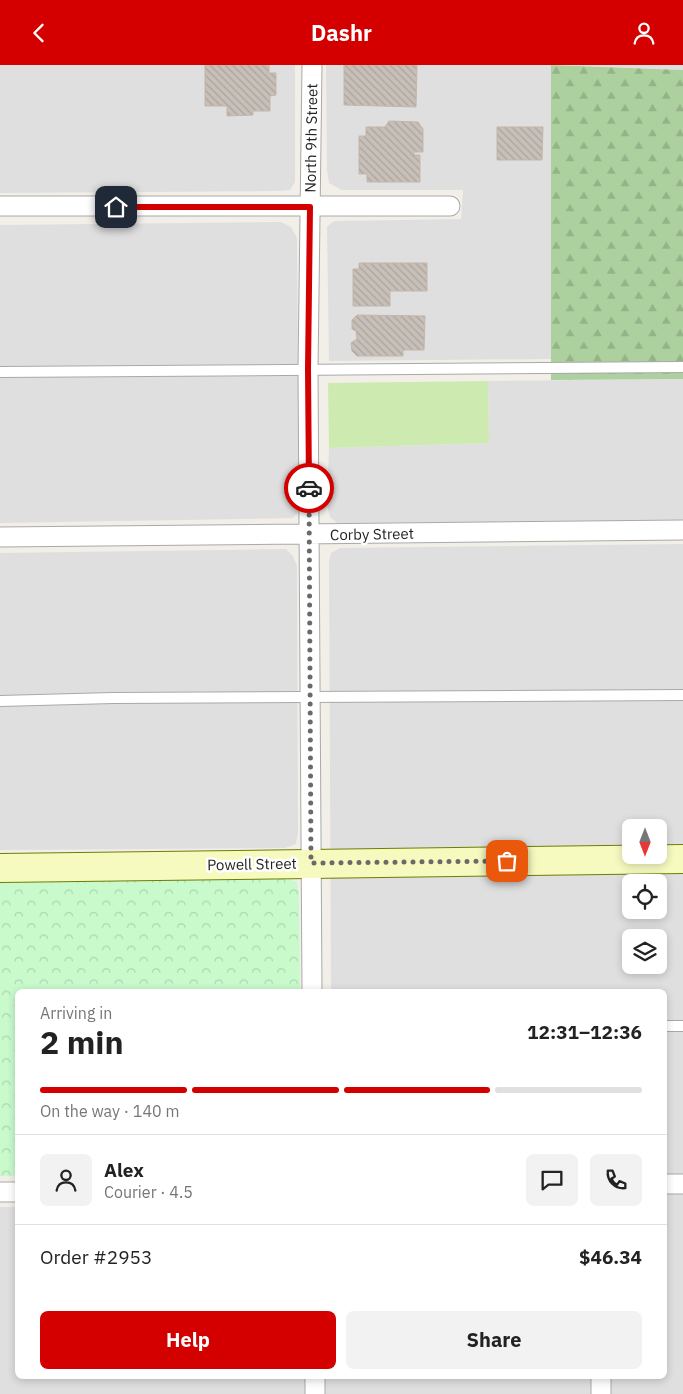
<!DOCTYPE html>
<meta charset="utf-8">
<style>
:root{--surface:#fff;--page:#f2f2f2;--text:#222;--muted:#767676;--line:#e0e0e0;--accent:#d40000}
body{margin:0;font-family:"IBM Plex Sans",sans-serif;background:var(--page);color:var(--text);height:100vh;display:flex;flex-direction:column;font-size:19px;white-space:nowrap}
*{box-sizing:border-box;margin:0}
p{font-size:16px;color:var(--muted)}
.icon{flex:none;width:28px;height:28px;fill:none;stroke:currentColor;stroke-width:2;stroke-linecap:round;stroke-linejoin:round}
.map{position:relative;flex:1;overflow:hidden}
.side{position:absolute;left:15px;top:924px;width:652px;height:390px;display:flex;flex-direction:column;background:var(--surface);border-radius:8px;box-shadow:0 2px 8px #0003}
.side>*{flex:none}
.needle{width:32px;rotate:180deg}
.fabs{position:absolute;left:622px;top:754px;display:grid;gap:10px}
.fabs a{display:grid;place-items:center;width:45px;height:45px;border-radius:8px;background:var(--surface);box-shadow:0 2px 8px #0003;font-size:25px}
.pin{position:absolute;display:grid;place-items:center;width:42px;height:42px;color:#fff;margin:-21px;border-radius:10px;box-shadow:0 2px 8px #0006}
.courier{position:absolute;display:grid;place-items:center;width:50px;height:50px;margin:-25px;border:4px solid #d40000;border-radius:50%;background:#fff;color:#222;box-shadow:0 1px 6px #0007}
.summary em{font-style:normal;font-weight:700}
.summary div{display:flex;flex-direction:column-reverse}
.summary{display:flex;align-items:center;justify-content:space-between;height:85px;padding:0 25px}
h1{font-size:32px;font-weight:700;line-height:38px}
.bar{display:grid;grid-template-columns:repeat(4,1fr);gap:8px 5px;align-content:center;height:60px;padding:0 25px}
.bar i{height:6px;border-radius:4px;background:var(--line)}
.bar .on{background:var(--accent)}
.bar p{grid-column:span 4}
.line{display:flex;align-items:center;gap:12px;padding:0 25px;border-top:1px solid var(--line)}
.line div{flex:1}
.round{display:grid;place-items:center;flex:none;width:52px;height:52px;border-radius:8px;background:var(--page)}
.action{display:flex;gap:10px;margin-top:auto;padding:10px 25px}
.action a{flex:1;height:58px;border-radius:8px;background:var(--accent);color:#fff;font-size:20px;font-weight:700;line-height:58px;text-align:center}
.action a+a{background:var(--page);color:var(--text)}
header{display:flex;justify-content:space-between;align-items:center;height:65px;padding:0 25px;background:var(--accent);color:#fff;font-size:22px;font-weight:700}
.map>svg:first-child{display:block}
.residential{fill:#e0dfdf;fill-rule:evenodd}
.grass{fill:#cdebb0}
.forest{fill:url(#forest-firs)}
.park{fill:url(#park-crowns)}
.building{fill:url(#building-back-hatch);stroke:#c4b6ab}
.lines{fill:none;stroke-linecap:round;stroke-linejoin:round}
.lane-casing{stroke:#a9a9a9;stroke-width:12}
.street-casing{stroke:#a9a9a9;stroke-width:21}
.secondary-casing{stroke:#707d05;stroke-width:30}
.lane{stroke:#fff;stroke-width:10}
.street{stroke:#fff;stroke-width:19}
.secondary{stroke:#f7fabf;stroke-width:28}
.done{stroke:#6b6a68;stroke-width:5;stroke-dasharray:0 9}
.route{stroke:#d40000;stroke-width:6}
.labels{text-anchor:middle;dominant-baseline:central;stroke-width:5;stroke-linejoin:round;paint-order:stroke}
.street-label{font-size:15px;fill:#222;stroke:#fff}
</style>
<header><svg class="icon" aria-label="back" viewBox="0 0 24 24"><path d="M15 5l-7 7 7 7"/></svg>Dashr<svg class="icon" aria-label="person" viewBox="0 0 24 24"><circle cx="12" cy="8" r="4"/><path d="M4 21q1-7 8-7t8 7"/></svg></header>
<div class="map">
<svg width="683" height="1329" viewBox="0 0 683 1329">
<defs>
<pattern id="forest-firs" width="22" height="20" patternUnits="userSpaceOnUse" patternTransform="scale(1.25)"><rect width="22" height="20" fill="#add19e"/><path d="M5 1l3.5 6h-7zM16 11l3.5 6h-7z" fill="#95b388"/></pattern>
<pattern id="park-crowns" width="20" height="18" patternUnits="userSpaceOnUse" patternTransform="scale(1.25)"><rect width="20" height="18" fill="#c8facc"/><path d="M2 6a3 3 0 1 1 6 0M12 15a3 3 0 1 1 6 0" fill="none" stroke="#acd6af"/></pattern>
<pattern id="building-back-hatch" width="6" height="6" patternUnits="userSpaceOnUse" patternTransform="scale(1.25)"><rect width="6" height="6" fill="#c7bfb8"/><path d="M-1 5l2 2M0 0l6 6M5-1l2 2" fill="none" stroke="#aba49e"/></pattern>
</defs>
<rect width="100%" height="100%" fill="#f2efe9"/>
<path class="residential" d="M0 0H295V117L290 125 277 126 0 128Z
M326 0H551V294L329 296 327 162 334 156 461 154 463 125H342L329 118 327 105Z
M561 0H683V5Z
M281 157 291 162 297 173 299 446 293 453 0 458V160Z
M683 314V456L337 458 330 452 327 440 329 383 489 378 488 316Z
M683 479V1329H0V1142H17L18 1311H665V926H331L329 496 331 488 340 483ZM631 762H659V790H631ZM631 818H659V845H631ZM631 872H659V900H631Z
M286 484 293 491 297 501 298 767 296 779 285 783 0 785V488Z"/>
<path class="grass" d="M488 316 489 378 329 383 328 318Z"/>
<path class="forest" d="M551 0 683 5V314L551 315Z"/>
<path class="park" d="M289 814 297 817 299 828 300 926H18L17 1111H0V817Z"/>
<path class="building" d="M205 0H269V8H276V30L270 31V46H253V50L227 51V41H205Z
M344 0H417L416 42 344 40Z
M389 56 418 57 423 64V87H414V90H420V117H367V109H359V71H366V62H385Z
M497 62H543L542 95H497Z
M359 198H427V226H390V241H353V204H359Z
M357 250 425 251 424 285H403V291H357L352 286 351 278 357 274 356 266 352 264V255Z"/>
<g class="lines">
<g class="lane-casing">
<path id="lane" d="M0 307 683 302
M0 636 113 633 683 630
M665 961H683"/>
</g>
<g class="street-casing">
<path id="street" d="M312 0 308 304 312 926
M0 141H450
M0 472 683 465
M665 1119H683
M0 1127H18
M315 1311V1329
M601 1329V1311"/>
</g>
<g class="secondary-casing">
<path id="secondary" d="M0 803 683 794"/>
</g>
<use href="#lane" class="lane"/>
<use href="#street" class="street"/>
<use href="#secondary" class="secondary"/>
</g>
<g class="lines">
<path class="done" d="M309 423 311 798 507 796"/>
<path class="route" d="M116 142H310L308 304 309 423"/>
</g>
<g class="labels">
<g class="street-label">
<text transform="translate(311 73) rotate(-89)">North 9th Street</text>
<text transform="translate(372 469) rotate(-1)">Corby Street</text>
<text transform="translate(252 799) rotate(-1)">Powell Street</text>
</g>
</g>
</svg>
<div class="fabs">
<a><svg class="needle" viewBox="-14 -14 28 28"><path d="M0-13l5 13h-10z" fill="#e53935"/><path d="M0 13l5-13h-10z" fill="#767676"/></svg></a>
<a><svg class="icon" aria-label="locate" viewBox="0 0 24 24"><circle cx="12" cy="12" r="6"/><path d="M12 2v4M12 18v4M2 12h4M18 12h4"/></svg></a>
<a><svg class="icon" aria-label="layers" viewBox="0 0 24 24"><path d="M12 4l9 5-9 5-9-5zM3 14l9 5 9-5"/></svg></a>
</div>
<div class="pin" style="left:507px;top:796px;background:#ea580c"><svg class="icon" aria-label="bag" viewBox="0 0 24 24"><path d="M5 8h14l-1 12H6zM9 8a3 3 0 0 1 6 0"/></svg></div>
<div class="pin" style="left:116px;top:142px;background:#1f2937"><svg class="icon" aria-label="home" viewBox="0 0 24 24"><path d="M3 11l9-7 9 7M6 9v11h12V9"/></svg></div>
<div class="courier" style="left:309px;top:423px"><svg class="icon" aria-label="car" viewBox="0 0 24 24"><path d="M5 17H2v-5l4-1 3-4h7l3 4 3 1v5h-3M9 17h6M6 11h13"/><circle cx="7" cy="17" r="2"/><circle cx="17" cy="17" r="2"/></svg></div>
<section class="side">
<div class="summary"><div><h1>2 min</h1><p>Arriving in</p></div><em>12:31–12:36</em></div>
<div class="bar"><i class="on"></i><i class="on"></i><i class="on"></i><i></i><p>On the way · 140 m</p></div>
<div class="line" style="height:90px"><a class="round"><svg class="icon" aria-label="person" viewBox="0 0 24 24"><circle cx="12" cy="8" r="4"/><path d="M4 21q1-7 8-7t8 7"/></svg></a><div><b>Alex</b><p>Courier · 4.5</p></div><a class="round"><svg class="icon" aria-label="chat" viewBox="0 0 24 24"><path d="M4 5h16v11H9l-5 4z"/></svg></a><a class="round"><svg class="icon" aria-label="phone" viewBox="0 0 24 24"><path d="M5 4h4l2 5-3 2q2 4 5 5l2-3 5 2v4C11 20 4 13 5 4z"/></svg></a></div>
<div class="line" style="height:65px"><div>Order #2953</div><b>$46.34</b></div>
<div class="action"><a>Help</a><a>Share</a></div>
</section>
</div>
